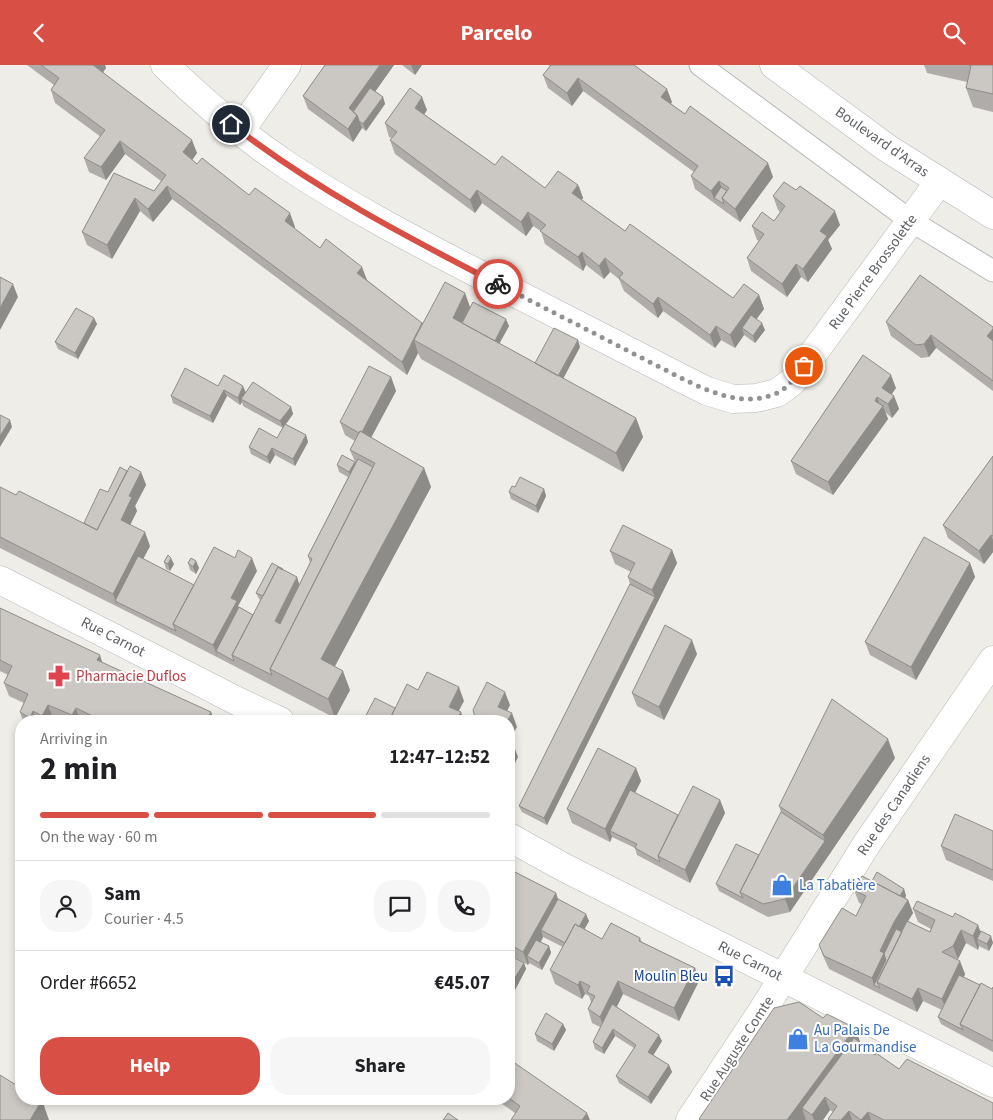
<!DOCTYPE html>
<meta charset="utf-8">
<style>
:root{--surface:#fff;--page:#f6f6f6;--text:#202124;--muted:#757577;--line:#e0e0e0;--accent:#d85045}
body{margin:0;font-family:"Source Sans 3",sans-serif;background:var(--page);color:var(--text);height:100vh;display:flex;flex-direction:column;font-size:19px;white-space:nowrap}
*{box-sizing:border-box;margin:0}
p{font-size:16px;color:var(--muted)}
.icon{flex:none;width:28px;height:28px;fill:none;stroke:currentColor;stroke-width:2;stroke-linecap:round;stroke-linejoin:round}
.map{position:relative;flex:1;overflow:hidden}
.drawer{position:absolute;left:15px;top:650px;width:500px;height:390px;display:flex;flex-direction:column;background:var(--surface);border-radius:20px;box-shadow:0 2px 8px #0003}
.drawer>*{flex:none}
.pin{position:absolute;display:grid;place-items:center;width:42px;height:42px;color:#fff;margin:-21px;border:2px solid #fff;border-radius:50%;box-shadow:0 1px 5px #0007}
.courier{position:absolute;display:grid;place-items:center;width:50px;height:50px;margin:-25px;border:4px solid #d85045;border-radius:50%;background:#fff;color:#222;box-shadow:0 1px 6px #0007}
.head em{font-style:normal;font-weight:700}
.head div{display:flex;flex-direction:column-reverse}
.head{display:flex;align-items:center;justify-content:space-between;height:85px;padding:0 25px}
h1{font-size:32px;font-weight:700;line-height:38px}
.bar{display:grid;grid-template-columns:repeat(4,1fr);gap:8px 5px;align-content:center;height:60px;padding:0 25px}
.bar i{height:6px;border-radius:4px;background:var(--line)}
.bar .selected{background:var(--accent)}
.bar p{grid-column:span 4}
.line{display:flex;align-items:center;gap:12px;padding:0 25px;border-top:1px solid var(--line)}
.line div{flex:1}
.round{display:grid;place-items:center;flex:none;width:52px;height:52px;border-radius:20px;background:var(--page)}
.button{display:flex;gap:10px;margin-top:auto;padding:10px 25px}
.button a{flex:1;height:58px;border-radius:20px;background:var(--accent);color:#fff;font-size:20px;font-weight:700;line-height:58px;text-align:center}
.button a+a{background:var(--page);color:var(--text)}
header{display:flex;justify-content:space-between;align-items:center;height:65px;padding:0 25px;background:var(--accent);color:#fff;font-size:22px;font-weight:700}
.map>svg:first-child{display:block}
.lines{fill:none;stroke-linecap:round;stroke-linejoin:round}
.service-casing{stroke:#b4b7ba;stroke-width:23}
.minor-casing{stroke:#b4b7ba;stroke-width:29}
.tertiary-casing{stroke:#b4b7ba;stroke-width:29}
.service{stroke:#fff;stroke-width:21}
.minor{stroke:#fff;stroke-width:28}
.tertiary{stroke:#fff;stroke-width:28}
.wall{fill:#afaca9}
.shaded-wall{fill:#8e8c89}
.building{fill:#cbc8c4;stroke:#8e8c89}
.done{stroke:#919393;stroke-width:5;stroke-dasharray:0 9}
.route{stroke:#d85045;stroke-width:6}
.labels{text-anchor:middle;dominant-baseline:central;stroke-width:4;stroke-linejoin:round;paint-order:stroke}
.street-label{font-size:15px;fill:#5f6266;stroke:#fff}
.health-label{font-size:15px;fill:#be3a42;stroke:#fff;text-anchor:start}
.shop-label{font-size:15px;fill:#366cbe;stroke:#fff;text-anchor:start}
.transit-label{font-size:15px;fill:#164399;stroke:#fff;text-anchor:end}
</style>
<header><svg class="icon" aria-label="back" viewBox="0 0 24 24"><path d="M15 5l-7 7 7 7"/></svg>Parcelo<svg class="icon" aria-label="search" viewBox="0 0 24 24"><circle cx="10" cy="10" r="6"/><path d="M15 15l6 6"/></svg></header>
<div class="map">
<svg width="993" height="1055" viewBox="0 0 993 1055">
<rect width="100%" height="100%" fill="#efede7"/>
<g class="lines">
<g class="service-casing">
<path id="service" d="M700 0 911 156 993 206"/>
</g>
<g class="minor-casing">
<path id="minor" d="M165 0C203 37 243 71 288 101 353 144 423 180 492 216 555 248 618 281 681 313L707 326 733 334 756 333 777 328 793 316 939 117
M240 66 287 0
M0 515 239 637 280 656
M509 772 565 803 993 1018
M690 1055 761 948 868 777 993 595"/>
</g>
<g class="tertiary-casing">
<path id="tertiary" d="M774 0 887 83 993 150"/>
</g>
<use href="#service" class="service"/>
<use href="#minor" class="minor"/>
<use href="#tertiary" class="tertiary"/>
</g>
<path class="wall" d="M27 0H105L106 3 103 7 197 88 192 95 197 99 249 130 295 162 294 163 320 183 367 215 422 258 465 228 470 242 509 261 499 279 535 298 580 282 563 314 636 353 643 372 623 407 421 294 418 288 407 310 172 134 153 157 140 146 112 194 87 180 82 167 114 108 154 126 161 116 125 89 106 115 89 107 84 93 101 72 55 38 51 25 54 20Z
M325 0H394L375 26 383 32 385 39 366 66 362 63 353 77 308 44 303 31Z
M402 0H422L415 10Z
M548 0H634L672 37 671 39 773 112 740 157 695 124 691 111 694 107 583 26 572 41 548 23 543 10 550 1Z
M924 0H993V47L973 42 966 23 967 17 927 8Z
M427 45 424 49 495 100 545 123 579 121 583 133 582 135 625 166 733 233 759 230 764 244 756 254 765 265 755 278 744 270 735 283 721 275 715 283 663 246 658 253 624 226 619 214 610 207 604 214 586 200 583 206 545 179 541 166 533 161 526 171 482 138 475 148 395 89 390 75 392 73 389 72 385 58Z
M773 131 840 160 828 175 832 184 808 217 801 212 787 232 751 206 747 193 759 176 757 175 752 161 774 156 780 147 778 145Z
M94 253 97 259 78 294 58 284 55 277Z
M886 257 993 262V326L936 283 929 292 921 293 891 271Z
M863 290 896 323 891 329 894 331 899 344 892 353 885 347 888 354 833 430 796 409 791 396Z
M391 312 396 326 371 373 424 403 431 422 335 601 350 625 335 653 178 572 0 483V422L16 430 84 458 108 427 127 406 141 407 146 420 135 441 137 446 130 460 150 481 143 494 194 520 257 506 238 541 239 542 253 550 260 535 259 534 256 528 283 504V505L297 512 299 520 310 498 308 491 348 412 339 407 337 400 355 397 350 385 355 376 345 370 340 357Z
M218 321 246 327 291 342 293 349 286 359 306 370 308 377 295 401 275 390 270 399 251 389 249 382 277 373 283 363 243 341 242 337 240 340 227 331 213 358 173 338 171 331Z
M993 391V487L984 499 948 473 943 460Z
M515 422 544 424 546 431 538 448 511 434 509 427Z
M672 485 677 498 547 760 522 747 519 741 630 519 628 512 631 507 615 499 610 486Z
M196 496 199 503 196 509 190 505 188 498Z
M164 497 174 499 170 506 166 504Z
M970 498 975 512 916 615 870 590 865 577Z
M0 543 102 598 211 647 214 656H61L53 653 51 656H23L20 647 24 638 9 631 4 618 8 610 0 606Z
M697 589 664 655 637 641 632 628Z
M895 693 790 847 768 852 719 826 716 819 759 790 781 747 779 741Z
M636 703 641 716 635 728 678 750 720 735 725 748 690 818 637 790 635 783 612 772 610 777 572 758 567 744Z
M993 766V816L946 795 941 781Z
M509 804 556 828 558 834 589 856 584 864 602 874 640 873 642 877 695 903 699 916 679 956 623 929 617 942 662 976 653 990 669 1000 672 1007 651 1039 619 1018 616 1011 634 983 615 971 604 989 595 984 593 977 600 962 592 958 588 944 591 937 589 931 585 929 582 934 555 919 550 905 563 882 543 872 541 877 549 881 551 888 542 905 529 898 528 900 509 889Z
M872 816 904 824 906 831 905 833 908 835 913 848 908 856 930 867 931 864 918 857 913 844 981 866 993 877 989 886 979 881 978 885 966 878 958 894H957L965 909 964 912 980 920 992 924 993 922V987L941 959 938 952 942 945 923 936 917 947 829 904 824 893 819 880 856 851 862 839 859 838 854 825Z
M509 895 524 898 526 904 515 925 509 921Z
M563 959 566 965 554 986 537 976 535 969Z
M861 979 875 990 899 1004 993 1055H828V1054L833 1047 830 1045 823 1055H699V1054Z
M509 994 590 1055 515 1048 495 1034H509Z"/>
<path class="shaded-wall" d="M93 0H105L106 3 98 14Z
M380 0H394L358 51 362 63 353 77 348 64 349 43Z
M411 0H422L415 10Z
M578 13 583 26 572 41 567 28Z
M667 24 672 37 666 45 661 32Z
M383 32 385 39 366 66 363 59Z
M422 32 427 45 420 56 415 43Z
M192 75 197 88 188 101 183 87Z
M120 76 125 89 106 115 101 102Z
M768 98 773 112 740 157 735 144Z
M719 116 724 129 714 133 716 139 711 126Z
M578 120 583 133 577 141 572 128Z
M167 121 172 134 153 157 148 144Z
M477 125 482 138 475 148 470 135Z
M135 133 140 146 112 194 107 180Z
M835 146 840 160 828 175 832 184 808 217 803 204 820 166Z
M528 147 533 161 526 171 521 157Z
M290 148 295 162 290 169 285 156Z
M582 187 586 200 583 206 578 192Z
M605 193 610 207 604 214 599 201Z
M796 199 801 212 787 232 782 219Z
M362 202 367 215 361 221 357 208Z
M13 219 18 232 0 265V243Z
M465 228 472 248 462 268 453 253Z
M759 230 764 244 747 267 742 263 744 270 735 283 730 270Z
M658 232 663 246 658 253 653 239Z
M94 253 97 259 78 294 75 288Z
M506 254 509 261 493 290 491 283Z
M762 258 765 265 755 278 753 271Z
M716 261 721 275 715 283 710 270Z
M993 264V284L987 271Z
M931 270 936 283 929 292 924 279Z
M414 275 418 288 407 310 402 297Z
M578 275 580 282 557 325 555 318Z
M891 310 896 323 887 336 882 323Z
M391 312 396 326 366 382 361 369Z
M243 321 246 328 241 334 242 337 240 340 238 333Z
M224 325 227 331 213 358 210 351Z
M894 331 899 344 892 353 888 339Z
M877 332 881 343 883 341 888 354 833 430 828 417Z
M291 342 293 349 283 363 280 356Z
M636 353 643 372 623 407 616 388Z
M10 355 12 362 0 382V371Z
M306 370 308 377 295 401 293 394Z
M272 383 275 390 270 399 267 392Z
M355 397 357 404 352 414 349 407Z
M424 403 431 422 328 614 321 594Z
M141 407 146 420 135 441 137 446 126 468 121 455 129 431Z
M544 424 546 431 538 448 536 441Z
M145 467 150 481 120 538 115 536 118 542 113 529Z
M991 470 993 475V487L984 499 979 486Z
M672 485 677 498 547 760 544 753 655 532 652 525Z
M171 493 174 499 170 506 168 499Z
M252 493 257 506 238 541 241 549 216 586 218 593 213 580 231 533Z
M196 496 199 503 196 509 193 502Z
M970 498 975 512 916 615 911 602Z
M297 512 301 525 279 569 275 556Z
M692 575 697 589 664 655 659 642Z
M100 590 104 603 97 595Z
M343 606 350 625 335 653 328 634Z
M459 622 464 636 454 655 449 642Z
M505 627 510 640 503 655 498 642Z
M48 640 53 653 51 656H44L42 651Z
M76 643 80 656H74L72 650Z
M33 646 37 656H31L30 653Z
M211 647 214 656H208L207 654Z
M461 647 464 656 459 651Z
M512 648 517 662 509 676V656H507Z
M888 674 895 693 790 847 785 834 825 776 823 770Z
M513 679 518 692 509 710V687Z
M636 703 641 716 615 768 610 766 612 772 610 777 605 764Z
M720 735 725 748 690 818 685 805Z
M904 824 906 831 900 842 898 835Z
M556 828 560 841 541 865 543 872 532 894 527 891 529 898 528 900 523 887Z
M908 835 913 848 899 871 874 920 872 913 880 886 894 857Z
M586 849 589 856 572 887 569 880Z
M978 860 983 873 977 874 979 881 978 885 973 871Z
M961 865 966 878 958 894 953 881Z
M991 871 993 878 989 886 987 879Z
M549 881 551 888 542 905 539 898Z
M960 896 965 909 947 947 942 934Z
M524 898 526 904 515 925 512 918Z
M695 903 699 916 679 956 674 943Z
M580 916 585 929 582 934 578 920Z
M618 916 623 929 605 965 600 952Z
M918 923 923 936 917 947 912 934Z
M563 959 566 965 554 986 552 979Z
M855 963 862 982 802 1043 806 1055H787Z
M613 964 615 971 604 989 602 983Z
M659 970 662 976 651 994 648 987Z
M669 1000 672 1007 651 1039 648 1032Z
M825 1032 830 1045 823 1055H814L812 1050Z
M42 1035 49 1055H30Z
M849 1046 852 1055H841Z
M868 1047 871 1055H861Z
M587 1048 590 1055H582Z"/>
<path class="building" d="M41 0H93L192 75 183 87 197 99 202 93 249 130 255 123 290 148 285 156 320 183 326 174 362 202 357 208 422 258 402 297 167 121 148 144 135 133 107 180 82 167 114 108 154 126 166 110 120 76 101 102 84 93 105 65 51 25 59 13Z
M325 0H380L349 43 357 50 348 64 303 31Z
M551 0H634L667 24 661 32 685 49 690 41 768 98 735 144 722 133 729 123 719 116 711 126 691 111 698 101 578 13 567 28 543 10Z
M969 0H993V29L966 23 971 1Z
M370 23 383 32 363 59 359 56 357 50 353 47Z
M410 23 422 32 415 43 495 100 502 91 545 123 558 106 578 120 572 128 625 166 630 159 733 233 744 219 759 230 730 270 716 261 710 270 658 232 653 239 619 213 623 208 605 193 599 201 582 187 578 192 540 166 546 160 528 147 521 157 477 125 470 135 390 75 397 67 385 58Z
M784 117 796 125 800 121 835 146 820 166 827 171 803 204 796 199 782 219 747 193 764 169 752 161 762 147 774 156 785 141 773 131Z
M721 122 727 126 722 133 724 139 714 133Z
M920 210 993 262V264L987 271 993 276V316L931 270 924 279 916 280 886 257Z
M0 212 13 219 0 243Z
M445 217 465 228 453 253 636 353 616 388 414 275Z
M473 237 506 254 495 276 462 258Z
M76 243 94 253 75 288 55 277Z
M751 250 762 258 753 271 742 263Z
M554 263 578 275 558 311 535 298Z
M863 290 891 310 882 323 894 331 888 339 877 332 875 336 883 341 828 417 791 396Z
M369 301 391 312 362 367 360 366 359 368 340 357Z
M185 303 218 321 224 310 243 321 238 333 224 325 210 351 171 331Z
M253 317 291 342 280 356 241 334Z
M0 350 10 355 0 371Z
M285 359 306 370 293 394 272 383 267 392 249 382 259 363 277 373Z
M360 366 424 403 321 594 343 606 328 634 270 604 375 398 350 385Z
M342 390 355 397 349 407 337 400Z
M993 391V471L991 470 979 486 943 460Z
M358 394 373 402 270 604 272 610 232 590 278 502 297 512 275 556 280 559 312 494 308 491Z
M130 401 141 407 129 431 132 432 121 455 145 467 113 529 0 472V422L16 430 19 426 97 465Z
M120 402 127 406 97 465 84 458 100 424 108 427Z
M520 412 544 424 536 441 509 427 512 421 515 422Z
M623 460 672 485 652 525 628 512 635 498 610 486Z
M924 472 970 498 911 602 865 577Z
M214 482 235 493 238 485 252 493 231 533 237 536 213 580 173 559Z
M168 490 171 493 168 499 164 497Z
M138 491 194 520 173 559 176 566 115 536Z
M191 493 196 496 193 502 188 498Z
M272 498 283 504 282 505 278 502 263 531 256 528Z
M630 519 655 532 544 753 519 741Z
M239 542 253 550 232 590 234 596 216 586Z
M0 543 100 590 97 595 211 647 207 654 211 656H103L76 643 72 650 48 640 42 651 33 646 30 653 20 647 28 629 4 618 12 601 0 595Z
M665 560 692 575 659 642 632 628Z
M427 607 459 622 449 642 461 647 459 651 469 656H389L407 619 418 625Z
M487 617 505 627 498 642 512 648 507 656H476L473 645Z
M375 633 395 643 389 656H363Z
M832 634 888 674 823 770 779 741Z
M509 677 513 679 509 687Z
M598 683 636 703 605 764 567 744Z
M693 721 720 735 685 805 658 791Z
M630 725 678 750 658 791 660 797 635 783 637 779 610 766Z
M781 747 825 776 785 834 763 839 740 827Z
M955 749 993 766V805L941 781Z
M736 779 759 790 740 827 743 833 716 819Z
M509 804 556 828 523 887 509 879Z
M877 807 904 824 900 831 872 816Z
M862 811 908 835 894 857 880 886 884 888 872 913 824 891 819 880 842 843 856 851 866 831 854 825Z
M558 834 586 849 579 862 575 859 565 878 541 865Z
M917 836 953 852 955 848 978 860 973 871 961 865 953 881 942 887 960 896 942 934 918 923 912 934 877 917 907 856 930 867 935 855 913 844Z
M611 858 640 873 639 876 695 903 674 943 618 916 600 952 588 944 595 931 587 927 590 921 580 916 578 920 550 905 575 859 602 874Z
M896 864 902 867 877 917 880 923 874 920 886 895 884 889Z
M981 866 991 871 987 879 977 874Z
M536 875 549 881 539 898 527 891Z
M511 891 524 898 512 918 509 916V895Z
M959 910 980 920 960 959 963 965 938 952Z
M981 918 992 924 993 922V976L960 959Z
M799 937 823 953 827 949 855 963 787 1055H700L699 1054 774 943Z
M612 939 659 970 648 987 669 1000 648 1032 616 1011 636 980 613 964 602 983 593 977Z
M546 948 563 959 552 979 535 969Z
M854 973 875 990 876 988 899 1004 907 994 993 1038V1055H884L868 1047 861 1055 849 1046 841 1055H829L828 1054 837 1041 825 1032 812 1050 802 1043Z
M509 994 587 1048 582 1055H511L520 1041 509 1033Z
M0 1010 21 1023V1034H39L42 1035 30 1055H0Z
M448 1048 458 1055H443Z"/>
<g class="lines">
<path class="done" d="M498 219 681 313C710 327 744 343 777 328 788 323 796 311 804 301"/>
<path class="route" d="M231 59C313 123 405 171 498 219"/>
</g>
<defs>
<g id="pharmacy-bare" transform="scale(1.725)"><path d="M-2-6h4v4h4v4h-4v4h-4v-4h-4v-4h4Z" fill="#e0444e" stroke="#fff" stroke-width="2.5" paint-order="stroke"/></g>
<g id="shop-bare" transform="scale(1.725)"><path d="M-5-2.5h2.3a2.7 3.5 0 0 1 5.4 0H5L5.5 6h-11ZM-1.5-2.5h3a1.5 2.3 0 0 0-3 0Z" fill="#3f7fe0" stroke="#fff" stroke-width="2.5" paint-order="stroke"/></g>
<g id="bus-bare" transform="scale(1.725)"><path d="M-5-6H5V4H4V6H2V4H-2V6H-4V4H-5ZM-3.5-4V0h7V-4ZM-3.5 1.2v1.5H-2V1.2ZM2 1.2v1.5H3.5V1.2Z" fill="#1a4fb4" stroke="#fff" stroke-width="2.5" paint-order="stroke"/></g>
</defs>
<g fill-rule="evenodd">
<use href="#pharmacy-bare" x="59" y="611"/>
<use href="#shop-bare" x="782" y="820"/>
<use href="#bus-bare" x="724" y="911"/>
<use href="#shop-bare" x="798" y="974"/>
</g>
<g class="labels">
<g class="street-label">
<text transform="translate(882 77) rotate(35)">Boulevard d'Arras</text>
<text transform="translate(873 207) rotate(-54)">Rue Pierre Brossolette</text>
<text transform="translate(113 572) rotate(27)">Rue Carnot</text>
<text transform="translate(894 740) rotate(-56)">Rue des Canadiens</text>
<text transform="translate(750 896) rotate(27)">Rue Carnot</text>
<text transform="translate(737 984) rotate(-57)">Rue Auguste Comte</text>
</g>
<g class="health-label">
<text x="76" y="611">Pharmacie Duflos</text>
</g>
<g class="shop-label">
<text x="799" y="820">La Tabatière</text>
<text x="814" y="965">Au Palais De<tspan x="814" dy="17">La Gourmandise</tspan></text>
</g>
<g class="transit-label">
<text x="708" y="911">Moulin Bleu</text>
</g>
</g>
</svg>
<div class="pin" style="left:804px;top:301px;background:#ea580c"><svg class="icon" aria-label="bag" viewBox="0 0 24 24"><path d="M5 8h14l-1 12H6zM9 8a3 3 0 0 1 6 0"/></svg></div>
<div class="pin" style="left:231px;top:59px;background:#1f2937"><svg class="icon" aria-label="home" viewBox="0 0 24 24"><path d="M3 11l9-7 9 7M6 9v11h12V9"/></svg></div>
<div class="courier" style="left:498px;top:219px"><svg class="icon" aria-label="bike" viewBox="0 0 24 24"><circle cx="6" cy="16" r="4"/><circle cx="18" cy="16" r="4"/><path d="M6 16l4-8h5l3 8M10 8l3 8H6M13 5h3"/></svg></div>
<section class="drawer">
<div class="head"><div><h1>2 min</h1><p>Arriving in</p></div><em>12:47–12:52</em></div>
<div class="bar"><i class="selected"></i><i class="selected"></i><i class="selected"></i><i></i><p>On the way · 60 m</p></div>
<div class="line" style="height:90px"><a class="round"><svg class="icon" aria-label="person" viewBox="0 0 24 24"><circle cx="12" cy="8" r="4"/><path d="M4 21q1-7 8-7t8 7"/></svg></a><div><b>Sam</b><p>Courier · 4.5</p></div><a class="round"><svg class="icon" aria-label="chat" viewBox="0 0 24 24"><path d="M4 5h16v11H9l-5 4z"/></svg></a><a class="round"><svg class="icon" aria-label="phone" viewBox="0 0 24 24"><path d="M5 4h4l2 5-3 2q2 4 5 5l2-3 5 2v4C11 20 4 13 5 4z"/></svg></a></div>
<div class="line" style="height:65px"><div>Order #6652</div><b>€45.07</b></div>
<div class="button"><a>Help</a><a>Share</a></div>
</section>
</div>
